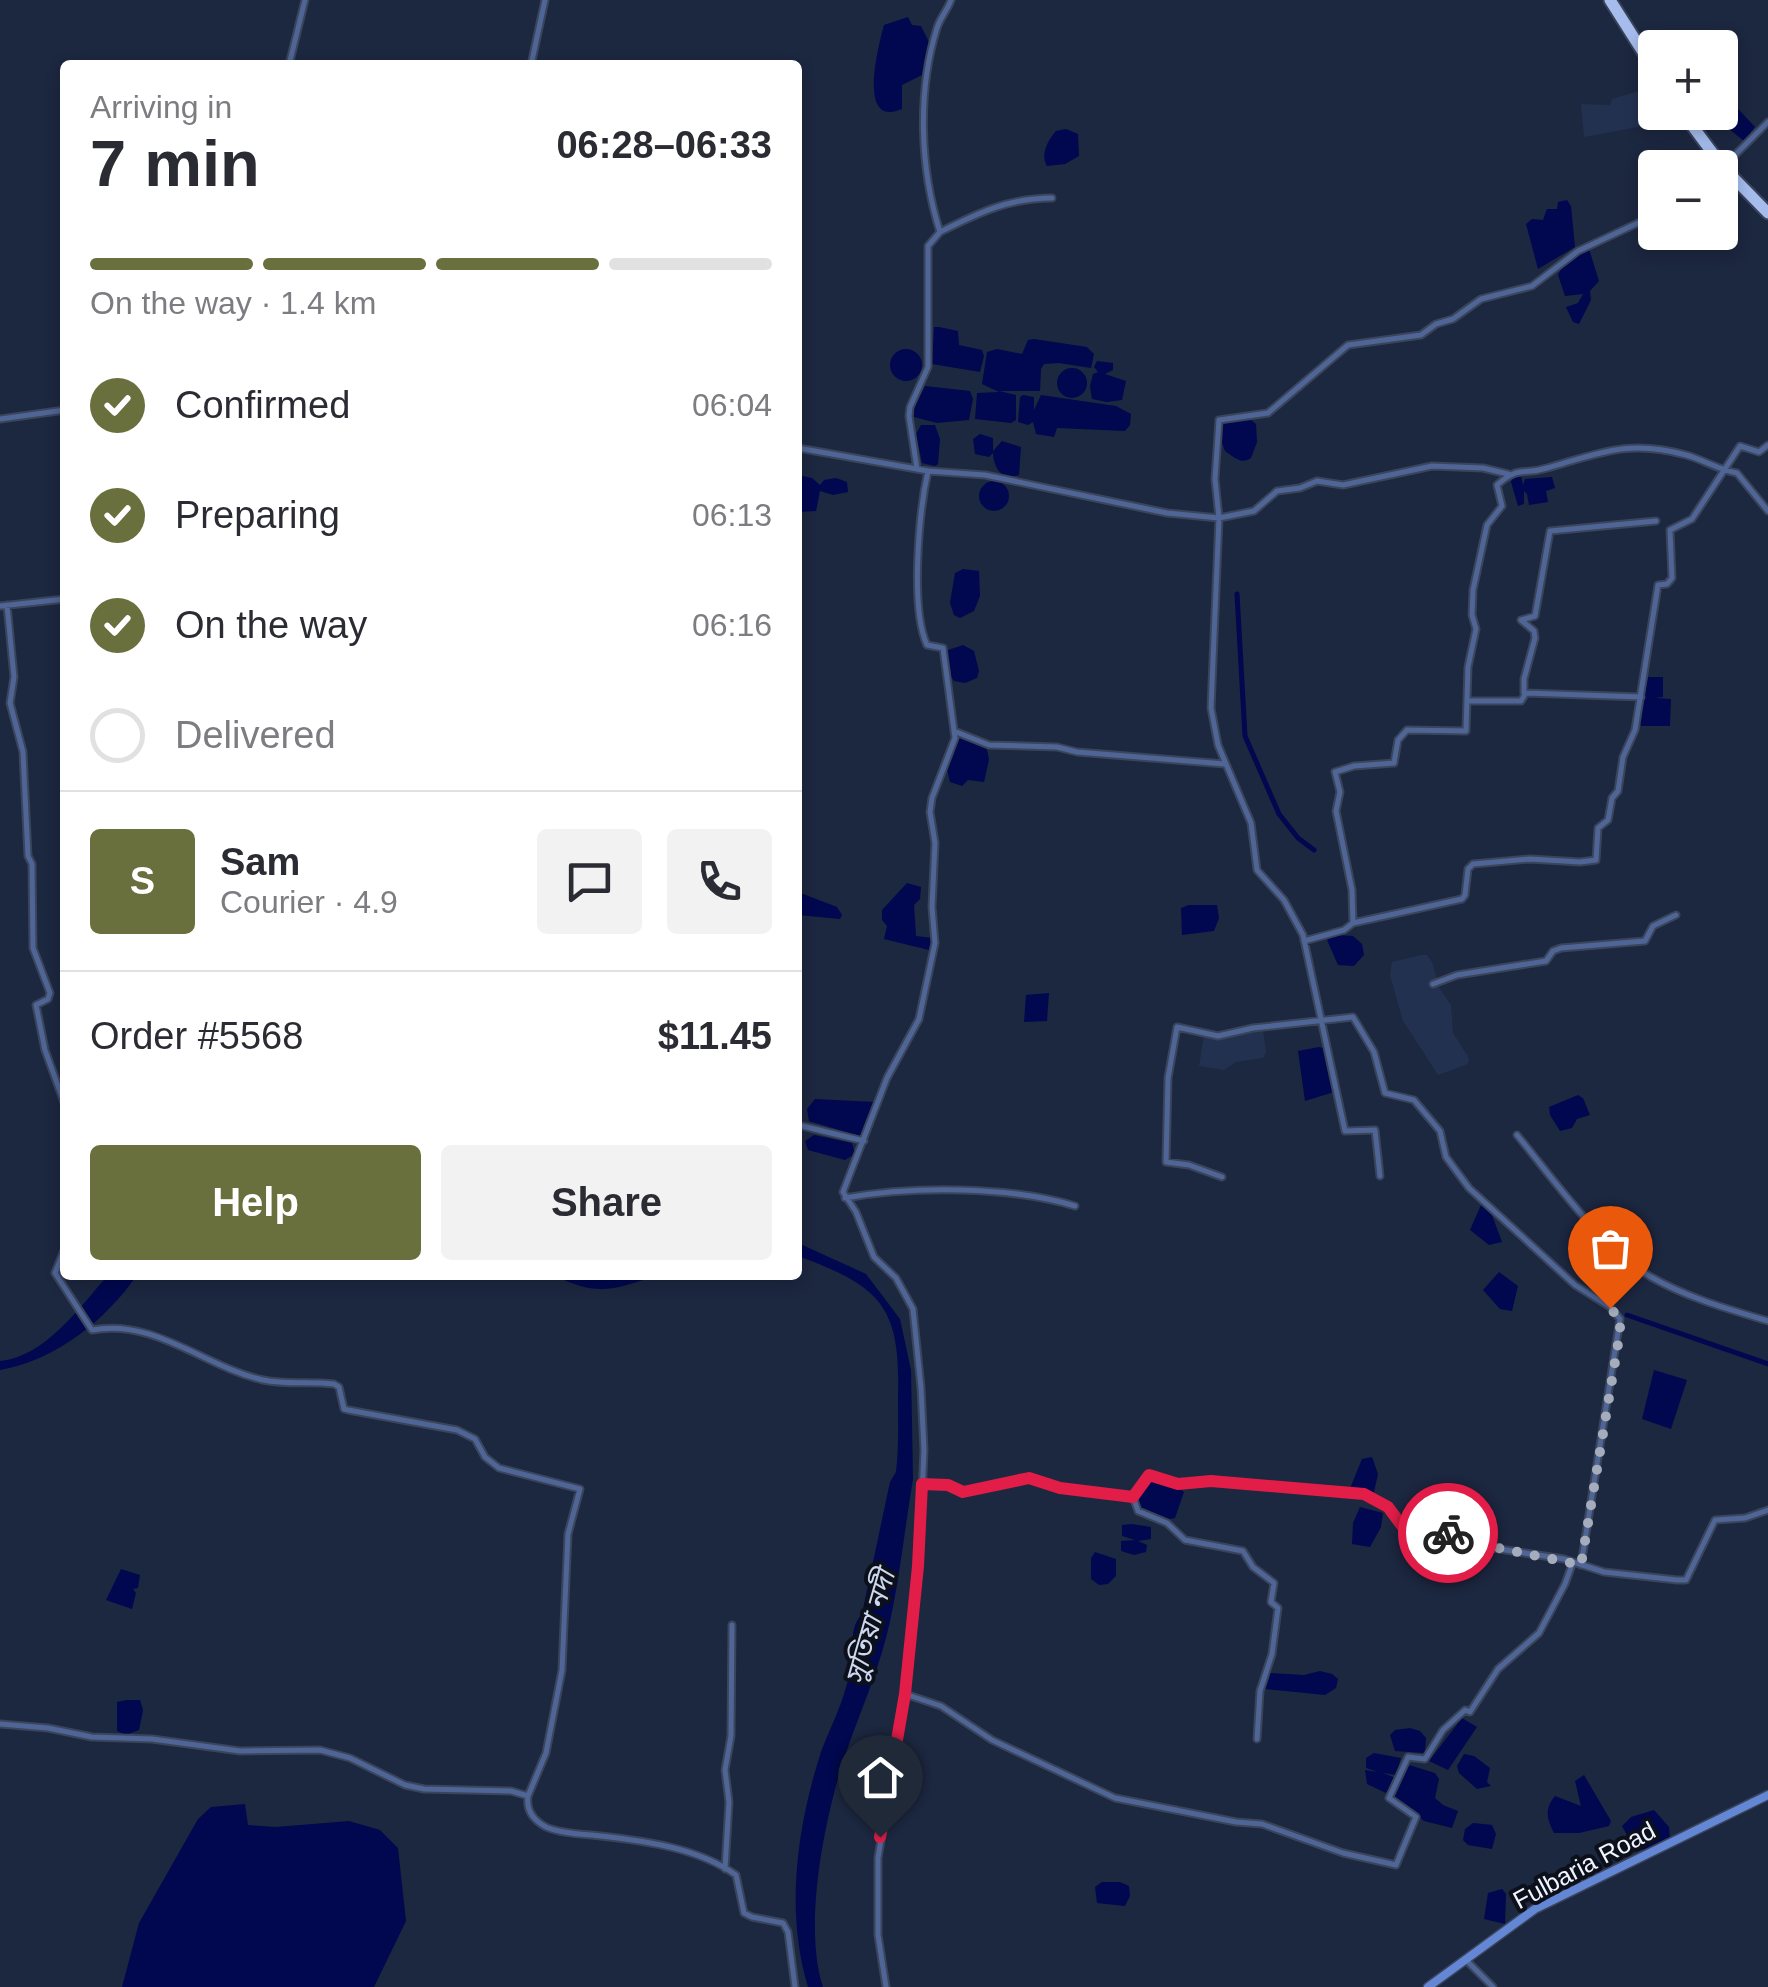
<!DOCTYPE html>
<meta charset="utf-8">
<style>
:root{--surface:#fff;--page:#f2f2f3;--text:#2b2b33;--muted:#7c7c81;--line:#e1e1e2;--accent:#696f3d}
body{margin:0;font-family:Helvetica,"Noto Sans Bengali",sans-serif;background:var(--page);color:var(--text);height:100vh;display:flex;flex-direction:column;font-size:38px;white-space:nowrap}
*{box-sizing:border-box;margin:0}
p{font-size:32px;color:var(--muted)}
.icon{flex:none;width:55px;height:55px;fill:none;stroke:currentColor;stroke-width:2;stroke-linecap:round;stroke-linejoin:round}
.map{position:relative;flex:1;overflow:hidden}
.drawer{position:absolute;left:60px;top:60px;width:742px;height:1220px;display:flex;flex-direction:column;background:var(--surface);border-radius:10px;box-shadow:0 5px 15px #0003}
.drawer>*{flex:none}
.controls{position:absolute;left:1638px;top:30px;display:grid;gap:20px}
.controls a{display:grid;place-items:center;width:100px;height:100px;border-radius:10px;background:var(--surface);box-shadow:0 5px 15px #0003;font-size:50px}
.pin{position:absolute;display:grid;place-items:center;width:85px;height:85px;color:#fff;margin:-102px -42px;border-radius:50% 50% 50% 0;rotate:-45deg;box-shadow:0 0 10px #0007}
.pin .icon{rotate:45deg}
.courier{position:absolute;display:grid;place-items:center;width:100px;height:100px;margin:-50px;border:8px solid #e11d48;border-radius:50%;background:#fff;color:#222;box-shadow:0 2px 12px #0007}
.head em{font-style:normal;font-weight:700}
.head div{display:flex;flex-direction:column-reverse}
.head{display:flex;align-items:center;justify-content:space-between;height:170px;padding:0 30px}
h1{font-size:65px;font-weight:700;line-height:75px}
.bar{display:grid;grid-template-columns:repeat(4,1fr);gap:15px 10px;align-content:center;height:120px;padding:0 30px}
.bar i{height:12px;border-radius:8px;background:var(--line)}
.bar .selected{background:var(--accent)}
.bar p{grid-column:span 4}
.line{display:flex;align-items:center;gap:25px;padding:0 30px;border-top:2px solid var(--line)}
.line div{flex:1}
.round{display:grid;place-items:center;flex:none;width:105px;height:105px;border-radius:10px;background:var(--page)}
ol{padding:0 30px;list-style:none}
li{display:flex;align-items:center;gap:30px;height:110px}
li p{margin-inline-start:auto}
li .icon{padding:10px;border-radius:50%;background:var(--accent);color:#fff;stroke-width:4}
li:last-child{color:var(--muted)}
li i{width:55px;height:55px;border:5px solid var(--line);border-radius:50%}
.action{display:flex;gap:20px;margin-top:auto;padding:20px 30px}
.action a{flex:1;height:115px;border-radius:10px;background:var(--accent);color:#fff;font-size:40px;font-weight:700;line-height:115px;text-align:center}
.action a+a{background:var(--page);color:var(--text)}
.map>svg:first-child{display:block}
.built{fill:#233150}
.water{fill:#01084f}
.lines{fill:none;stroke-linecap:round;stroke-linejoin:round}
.canal{stroke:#01084f;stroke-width:5}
.street-casing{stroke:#3a445b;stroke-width:9}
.secondary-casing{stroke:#3a445b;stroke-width:11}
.highway-casing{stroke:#3a445b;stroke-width:15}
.street{stroke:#4e6596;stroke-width:5}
.secondary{stroke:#6386d5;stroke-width:8}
.highway{stroke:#a5bced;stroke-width:11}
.done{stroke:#a5acbc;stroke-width:10;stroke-dasharray:0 18}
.route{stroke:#e11d48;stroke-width:12}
.labels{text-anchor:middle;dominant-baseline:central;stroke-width:8;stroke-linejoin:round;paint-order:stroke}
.street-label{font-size:25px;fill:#eff4fe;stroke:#0b101b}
.water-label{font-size:28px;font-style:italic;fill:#ced8ed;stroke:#0b101b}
</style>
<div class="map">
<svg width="1768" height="1987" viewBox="0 0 1768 1987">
<rect width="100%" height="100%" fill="#1c2740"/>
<path class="built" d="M1642 90 1654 124 1584 137 1581 104 1610 105 1612 99Z
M1421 955H1427L1432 962 1440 989 1451 1005 1453 1033 1469 1058 1468 1064 1438 1075 1403 1021 1390 975 1392 962Z
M1263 1029 1266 1052 1263 1058 1236 1062 1224 1070 1199 1066 1204 1035 1236 1036Z"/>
<path class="water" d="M908 17 912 25 921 26 931 46 924 74 902 85V109C856 129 879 44 884 25Z
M1725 95 1755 127 1744 141 1709 113 1720 112V98Z
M1066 129 1078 134 1079 156 1065 164 1047 166C1040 155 1048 140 1056 131Z
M1567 200 1571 206 1575 247 1538 269 1526 224 1532 219 1543 220 1547 209H1557L1558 202Z
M1589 249 1599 281 1590 291 1591 300 1579 324 1573 322 1566 307 1578 303 1583 294 1565 296 1558 275 1563 265Z
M939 327 958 331 959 345 982 350 984 356 980 372 932 364 934 327Z
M1034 339 1087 347 1094 354 1091 368 1059 363 1044 364 1041 369 1040 391H999L1016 395V420L1011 423 975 419 977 393 999 392 982 384 987 352 997 349 1022 354 1028 340Z
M890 365a16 16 0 1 1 32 0a16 16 0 1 1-32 0Z
M1097 361 1113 363V370L1105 374 1126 381 1122 400 1107 402 1092 399 1090 386 1093 374 1098 372 1094 367Z
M1057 383a15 15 0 1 1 30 0a15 15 0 1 1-30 0Z
M925 386 970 391 973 399 969 420 937 423 914 417V408Z
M1023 395 1034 397V410L1041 395 1116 406 1131 414 1130 425 1125 431 1057 428 1054 437 1036 434 1033 422 1028 425 1018 422 1020 397Z
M1229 420H1251L1256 424 1257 442 1251 458C1241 465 1234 457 1225 451L1219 435 1221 423Z
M921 425H935L940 439 938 464 935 466 922 463 916 434Z
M980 434 993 438V451L1002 441 1021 447 1019 475C1002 481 994 469 993 453L989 457 975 454 973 439Z
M1514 474 1521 476 1523 485 1525 479 1552 477 1555 488 1546 491 1548 502 1529 505 1527 494 1524 491V504L1518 506 1511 482Z
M798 475 812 478 820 485 824 480 836 478 847 482 848 492 833 495 820 491 816 511 798 512Z
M979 496a15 15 0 1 1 30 0a15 15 0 1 1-30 0Z
M963 569 979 571 980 596 974 611 960 618 954 615 950 603 955 573Z
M963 645 974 651 979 671 977 678 965 683 954 681C947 672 945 661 948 650Z
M1648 677H1663V697L1655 698 1671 699 1670 726H1641L1639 719Z
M959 737 987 749 989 760 984 782 968 780 962 786 950 782 947 769Z
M907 883 921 887 920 899 914 905 916 936 932 938 929 950 884 939 887 926 882 920V910Z
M798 892 837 907 842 915 840 919 798 915Z
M1189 905H1217L1219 918 1214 931 1182 935 1181 908Z
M1336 935 1353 936 1362 944 1364 955 1354 966 1338 965 1327 940Z
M1049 993 1047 1021 1024 1022 1026 995Z
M1319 1047 1324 1048 1334 1092 1305 1101 1298 1051Z
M1578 1095 1583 1098 1590 1115 1577 1119 1572 1128 1560 1131 1550 1115 1549 1107Z
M815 1099 875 1102 863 1137 809 1121 807 1109Z
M814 1135 852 1143 855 1154 845 1160 808 1150 805 1141Z
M1481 1205 1492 1215 1502 1242 1489 1245 1470 1230Z
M798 1243 866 1274 900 1319 911 1370 913 1479C904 1532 899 1587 886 1638 876 1676 861 1710 848 1747 826 1809 802 1924 823 1987H808C785 1912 797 1826 821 1752 829 1730 840 1710 846 1687 849 1678 853 1667 853 1658 853 1642 850 1627 862 1614L890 1482 896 1472C899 1447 898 1421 898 1395 901 1305 879 1286 798 1256Z
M1499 1272 1518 1286 1512 1311 1500 1309 1483 1290Z
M108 1275H137C105 1321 56 1360 0 1370V1361C45 1357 80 1307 108 1275Z
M554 1275H657C615 1290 596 1297 554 1275Z
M1654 1370 1687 1380 1671 1429 1642 1419Z
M1372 1457 1378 1474 1374 1492 1349 1491 1362 1459Z
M1148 1479 1177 1487 1184 1492 1175 1518 1164 1520 1140 1510 1137 1502Z
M1360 1507 1383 1513 1381 1527 1370 1547 1352 1544 1353 1523Z
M1132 1524 1151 1527V1539L1138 1541 1147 1545 1146 1552 1134 1555 1121 1551V1541L1135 1540 1122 1536V1525Z
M1095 1552 1116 1559V1576L1108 1584 1099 1585 1091 1579V1558Z
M121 1569 140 1575 138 1588 133 1589 136 1593 132 1609 106 1600Z
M1320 1671 1332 1674 1338 1679 1336 1688 1325 1695 1265 1689 1269 1673 1304 1675Z
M127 1700H140L143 1710 139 1730 126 1735 117 1731V1702Z
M1462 1718 1477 1727 1448 1770 1429 1761Z
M1410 1728 1420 1731 1426 1738 1425 1753 1395 1751 1390 1735 1395 1730Z
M1374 1753 1401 1758 1396 1775 1383 1773 1396 1778 1386 1793 1367 1784 1365 1770 1378 1772 1366 1768V1758Z
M1464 1754 1474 1756 1490 1768 1487 1782 1491 1786 1477 1789 1459 1773 1457 1766Z
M1409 1765 1435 1773 1439 1779 1435 1798 1443 1805 1458 1811 1452 1828 1424 1821 1394 1796Z
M1584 1775 1611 1821 1609 1826 1579 1833H1554C1547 1819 1544 1809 1555 1796L1581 1806 1575 1781Z
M245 1804 248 1825 276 1827 349 1821 380 1830 398 1848 406 1921 374 1987H122L139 1923 198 1819 211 1807Z
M1654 1810 1669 1827 1670 1839 1643 1850 1633 1846 1622 1826 1631 1817Z
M1473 1823 1492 1825 1496 1834 1492 1849 1468 1845 1463 1840 1465 1829Z
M1564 1867 1571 1870 1575 1887 1571 1891 1563 1886V1890L1547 1902 1543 1900 1538 1883 1552 1876H1559Z
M1102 1882H1120L1129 1886 1130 1896 1125 1906 1097 1903 1095 1887Z
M1502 1889 1506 1894 1505 1924 1484 1919 1488 1893Z"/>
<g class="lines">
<path class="canal" d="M1237 594 1245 736 1279 814 1298 838 1314 850
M1627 1315 1768 1364"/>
<g class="street-casing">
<path id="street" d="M289 65 305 0
M531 65 545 0
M1724 166 1768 122
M940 232C978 213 1009 198 1052 198
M0 419 65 410
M798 448 928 471 985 475 1167 513 1219 518 1215 479 1219 420 1268 413 1348 345 1421 335 1436 324 1453 319 1481 299 1532 286 1578 251 1655 215
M917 469 909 416 910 407 928 367V246L940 232C920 169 917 92 937 28 940 18 948 9 951 0
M7 605 14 677 10 703 23 752 28 856 32 864 33 948 50 993 48 999 36 1005 45 1050 65 1105
M0 606 65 599
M1524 693V679L1535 638 1534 631 1521 620 1535 616 1550 531 1656 521
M1468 701H1521L1526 693 1641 697
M954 731 989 745 1057 747 1077 752 1225 764
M1353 923 1352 890 1336 811 1340 792 1335 772 1354 766 1394 763 1398 740 1407 730 1466 731 1468 667 1476 629 1472 615 1473 590 1487 525 1502 506 1497 485C1520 465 1521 476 1547 468 1600 453 1629 439 1686 455 1704 460 1719 470 1737 473L1768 511
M1304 941 1344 930 1353 923 1462 899 1465 895 1468 869 1473 864 1530 859 1580 862 1596 860 1598 828 1608 820 1612 798 1618 791 1623 757 1635 730 1658 585 1667 584 1672 578 1670 530 1692 519 1740 446 1759 452 1768 445
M1433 984 1457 975 1546 961 1553 951 1561 948 1645 941 1653 926 1676 915
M798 1125 864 1141
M1517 1135C1555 1181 1600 1246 1651 1277 1688 1298 1728 1309 1768 1321
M1380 1176 1375 1130 1345 1131 1303 935 1284 900 1257 870 1251 823 1218 745 1211 708 1219 518 1254 511 1277 491 1300 488 1317 481 1343 485 1432 466 1483 468 1508 474
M1222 1177 1189 1165 1166 1162 1168 1078 1177 1027 1218 1036 1253 1028 1353 1017 1374 1052 1385 1093 1414 1100 1440 1131 1446 1157 1469 1188 1575 1285 1610 1307 1620 1319 1581 1565
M845 1198C912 1186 1010 1186 1075 1206
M65 1248 55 1273 92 1330C154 1318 205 1367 263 1380 287 1385 310 1381 334 1384L339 1387 344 1409 348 1410 457 1430 475 1439 485 1457 499 1468 580 1489 568 1534 562 1670 546 1753 528 1796
M922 1484 948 1485 963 1492 1029 1479 1060 1488 1133 1497 1149 1475 1179 1483 1211 1481 1364 1494 1388 1507 1409 1535 1443 1529 1464 1541 1486 1547 1564 1559 1604 1572 1677 1580H1686L1715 1520 1745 1518 1768 1510
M1133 1497 1138 1511 1167 1523 1185 1540 1243 1551 1253 1567 1274 1583 1271 1602 1278 1608 1272 1654 1260 1691 1257 1739
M905 1694 941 1706 992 1740 1115 1798 1236 1822 1262 1824 1343 1853 1396 1865 1416 1817 1389 1798 1408 1757 1425 1759 1443 1730 1465 1710 1470 1712 1498 1669 1539 1633 1565 1584 1573 1562
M0 1724 48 1728 92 1737 152 1739 240 1751 320 1750 350 1758 405 1785 424 1789 511 1791 528 1796C526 1810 533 1820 546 1827 562 1834 584 1834 601 1836 646 1841 698 1848 736 1875L744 1913 752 1917 783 1923 788 1932 795 1987
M725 1869 729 1802 725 1770 731 1736 732 1625
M1466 1960 1493 1987
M886 1987 878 1935V1858L905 1694 919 1566 924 1450 921 1388 913 1309 896 1278 874 1257 856 1212 843 1192 887 1078 919 1019 935 943 932 907 935 843 930 812 932 798 955 738 943 648 927 645C910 608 919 512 928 471"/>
</g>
<g class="secondary-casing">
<path id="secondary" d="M1428 1987 1535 1909 1768 1795"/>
</g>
<g class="highway-casing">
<path id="highway" d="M1610 0 1655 71
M1682 112 1723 167 1768 213"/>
</g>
<use href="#street" class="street"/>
<use href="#secondary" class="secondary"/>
<use href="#highway" class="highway"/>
</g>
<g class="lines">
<path class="done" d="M1448 1533 1464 1541 1581 1565 1620 1332V1319L1610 1308"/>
<path class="route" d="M880 1837 905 1694 918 1566 922 1484 948 1485 963 1492 1029 1478 1060 1488 1133 1497 1149 1475 1178 1484 1211 1481 1364 1494 1388 1507 1409 1535 1428 1530 1448 1533"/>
</g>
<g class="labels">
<g class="street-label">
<text transform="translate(1584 1865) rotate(-28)">Fulbaria Road</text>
</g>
<g class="water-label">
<text transform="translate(870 1627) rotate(-74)">সুতিয়া নদী</text>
</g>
</g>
</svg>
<div class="controls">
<a>+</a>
<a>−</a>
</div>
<div class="pin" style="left:1610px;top:1308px;background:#ea580c"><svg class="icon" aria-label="bag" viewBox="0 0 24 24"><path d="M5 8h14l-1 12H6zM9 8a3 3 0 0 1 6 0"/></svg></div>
<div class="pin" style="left:880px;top:1837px;background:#1f2937"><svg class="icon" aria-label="home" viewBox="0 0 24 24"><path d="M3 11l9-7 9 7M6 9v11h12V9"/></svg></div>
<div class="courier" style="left:1448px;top:1533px"><svg class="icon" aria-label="bike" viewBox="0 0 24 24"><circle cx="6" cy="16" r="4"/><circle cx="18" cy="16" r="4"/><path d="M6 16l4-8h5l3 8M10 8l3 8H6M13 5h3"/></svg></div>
<section class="drawer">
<div class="head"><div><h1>7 min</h1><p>Arriving in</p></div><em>06:28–06:33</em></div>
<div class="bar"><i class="selected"></i><i class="selected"></i><i class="selected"></i><i></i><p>On the way · 1.4 km</p></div>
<ol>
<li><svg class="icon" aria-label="check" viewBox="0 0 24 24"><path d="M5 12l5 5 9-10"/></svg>Confirmed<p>06:04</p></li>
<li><svg class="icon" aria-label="check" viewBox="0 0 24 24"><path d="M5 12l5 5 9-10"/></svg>Preparing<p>06:13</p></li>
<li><svg class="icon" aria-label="check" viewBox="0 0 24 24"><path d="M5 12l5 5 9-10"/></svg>On the way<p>06:16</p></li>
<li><i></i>Delivered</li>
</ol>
<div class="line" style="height:180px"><b class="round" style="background:var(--accent);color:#fff">S</b><div><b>Sam</b><p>Courier · 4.9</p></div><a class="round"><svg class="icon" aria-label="chat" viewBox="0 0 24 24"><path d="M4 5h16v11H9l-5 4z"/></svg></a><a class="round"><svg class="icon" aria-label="phone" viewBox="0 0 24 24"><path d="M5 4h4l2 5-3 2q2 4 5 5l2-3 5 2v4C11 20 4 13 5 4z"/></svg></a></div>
<div class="line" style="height:130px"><div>Order #5568</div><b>$11.45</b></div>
<div class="action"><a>Help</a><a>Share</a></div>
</section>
</div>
